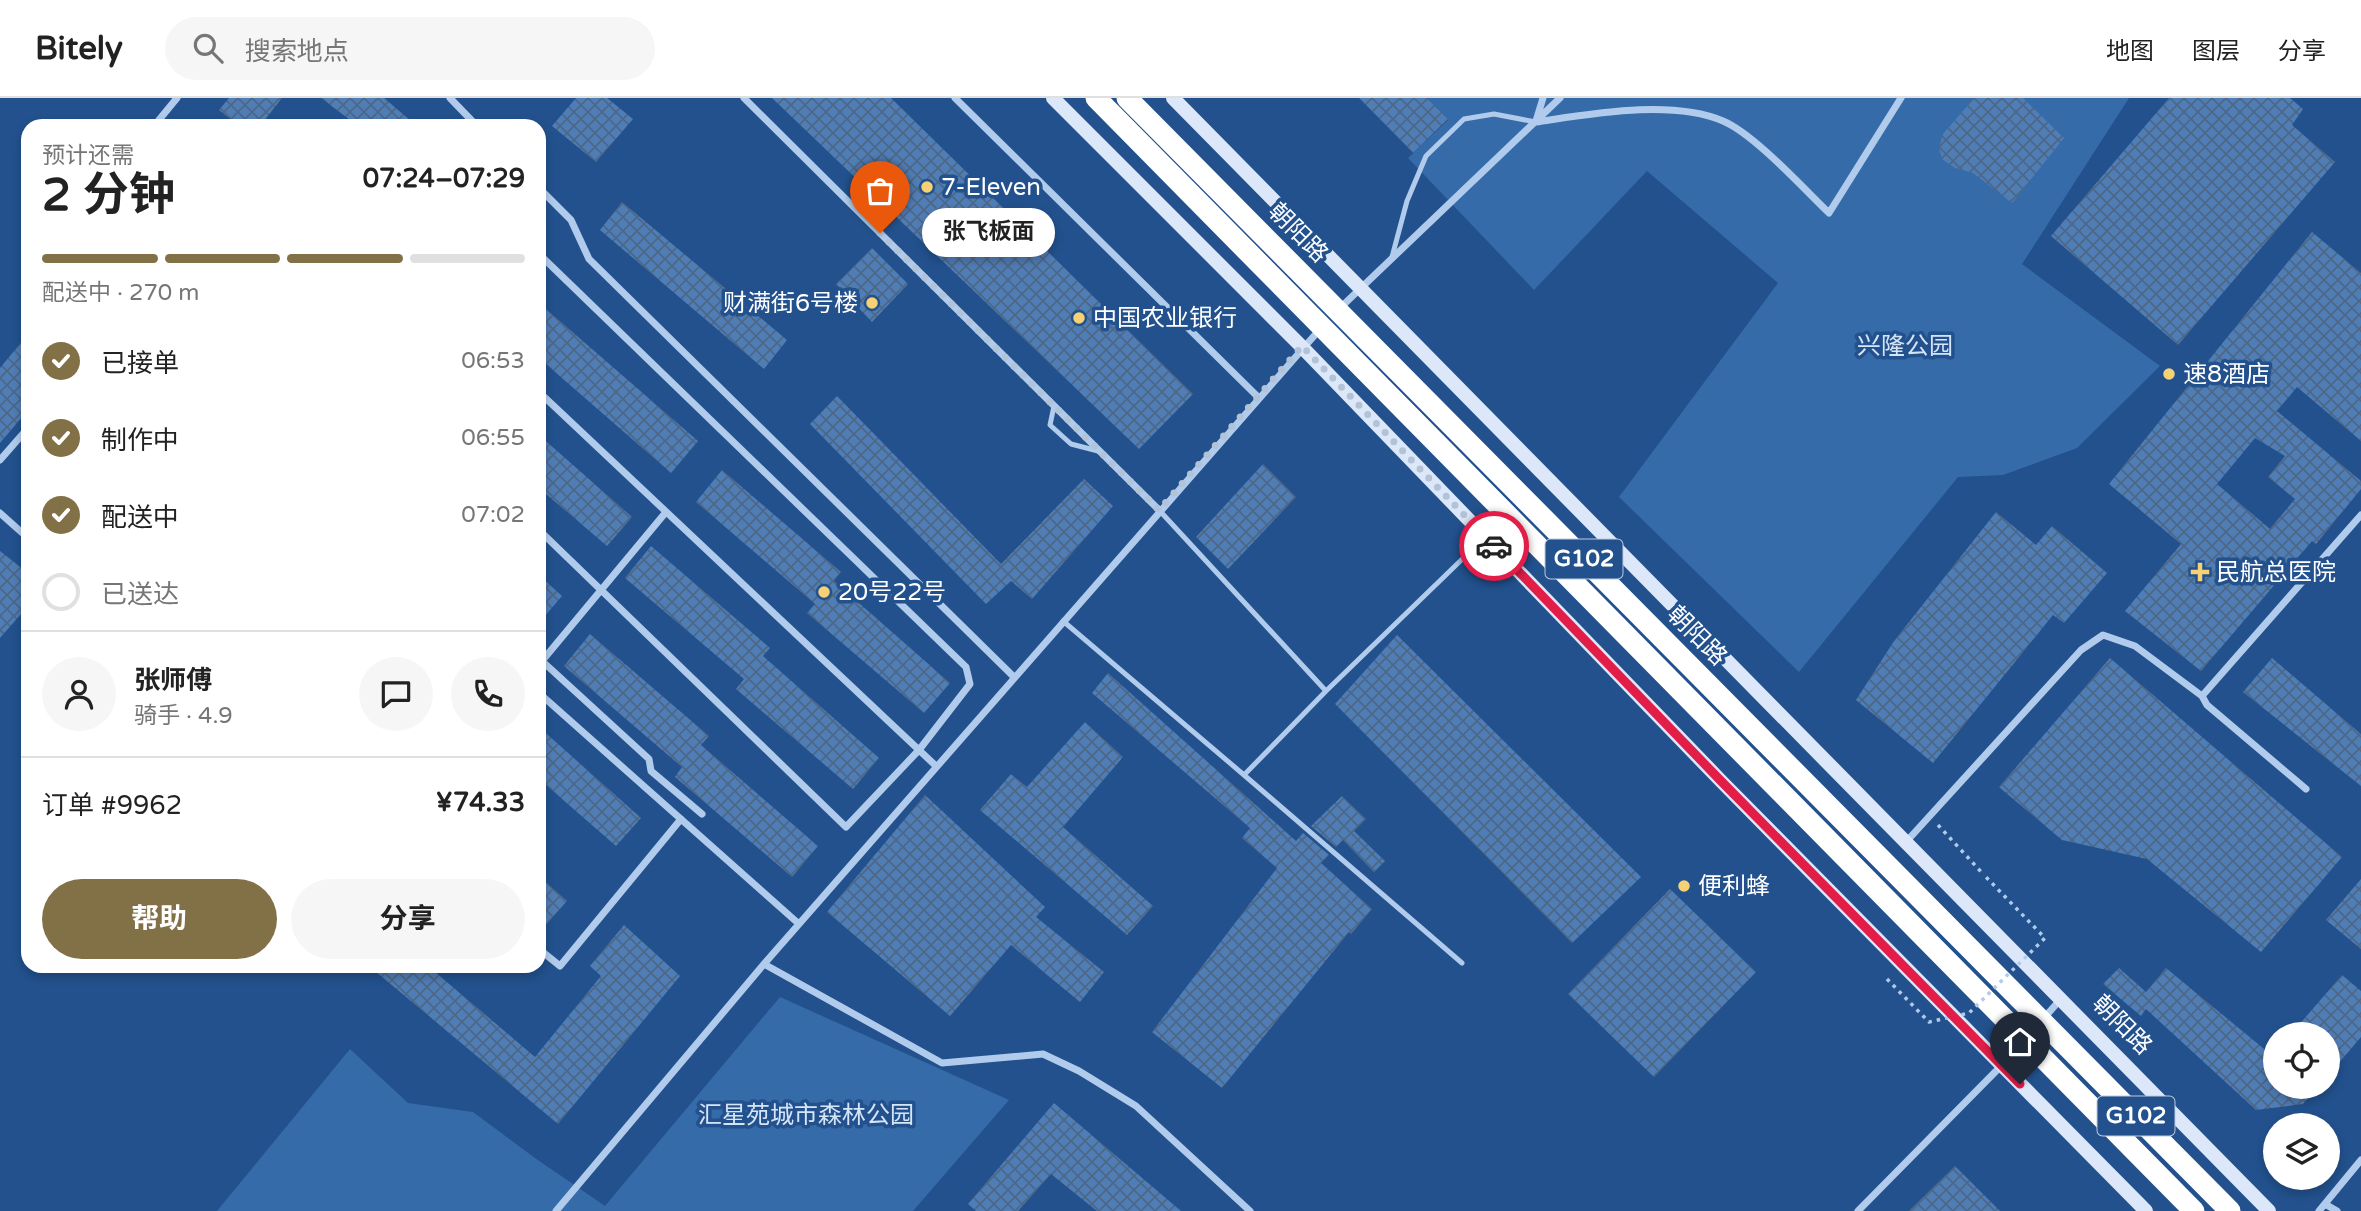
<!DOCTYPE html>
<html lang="zh">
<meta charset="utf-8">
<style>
:root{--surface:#fff;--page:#f6f6f6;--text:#222;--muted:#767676;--line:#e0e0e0;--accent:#827146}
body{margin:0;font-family:"Varela Round","Noto Sans SC",sans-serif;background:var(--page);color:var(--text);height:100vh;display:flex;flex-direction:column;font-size:26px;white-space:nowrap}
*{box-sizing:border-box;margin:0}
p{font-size:23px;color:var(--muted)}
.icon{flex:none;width:38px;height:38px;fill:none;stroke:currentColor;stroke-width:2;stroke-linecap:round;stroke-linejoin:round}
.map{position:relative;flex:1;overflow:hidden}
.sheet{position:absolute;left:21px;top:21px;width:525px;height:854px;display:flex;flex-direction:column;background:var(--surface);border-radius:21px;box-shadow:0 4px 10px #0003}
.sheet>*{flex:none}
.controls{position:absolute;left:2263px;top:924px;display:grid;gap:14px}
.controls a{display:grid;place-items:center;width:77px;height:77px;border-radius:50%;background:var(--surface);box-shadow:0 4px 10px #0003;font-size:35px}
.pin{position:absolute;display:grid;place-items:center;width:60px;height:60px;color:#fff;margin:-72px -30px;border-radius:50% 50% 50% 0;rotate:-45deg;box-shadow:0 0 7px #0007}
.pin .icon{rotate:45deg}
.courier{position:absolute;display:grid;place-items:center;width:70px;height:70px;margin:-35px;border:5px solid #e11d48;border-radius:50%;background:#fff;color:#222;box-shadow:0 2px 9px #0007}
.bubble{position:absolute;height:49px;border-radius:24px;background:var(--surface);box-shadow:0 4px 10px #0003;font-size:23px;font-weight:700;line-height:49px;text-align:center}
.headline em{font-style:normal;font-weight:700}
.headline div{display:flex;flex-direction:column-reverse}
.headline{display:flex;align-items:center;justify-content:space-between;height:119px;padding:0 21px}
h1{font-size:46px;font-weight:700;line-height:52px}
.bar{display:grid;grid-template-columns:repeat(4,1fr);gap:10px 7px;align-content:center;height:84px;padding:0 21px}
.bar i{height:9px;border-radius:5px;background:var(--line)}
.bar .on{background:var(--accent)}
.bar p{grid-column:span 4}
.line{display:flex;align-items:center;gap:18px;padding:0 21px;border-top:2px solid var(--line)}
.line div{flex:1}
.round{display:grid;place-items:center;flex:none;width:74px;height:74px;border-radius:37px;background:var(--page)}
ol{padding:0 21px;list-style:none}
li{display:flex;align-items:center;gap:21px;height:77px}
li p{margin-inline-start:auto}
li .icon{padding:7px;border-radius:50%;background:var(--accent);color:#fff;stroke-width:4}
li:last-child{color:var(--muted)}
li i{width:38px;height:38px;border:4px solid var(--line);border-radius:50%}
.primary-button{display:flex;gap:14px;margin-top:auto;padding:14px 21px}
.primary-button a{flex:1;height:80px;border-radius:42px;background:var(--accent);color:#fff;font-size:28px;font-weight:700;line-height:80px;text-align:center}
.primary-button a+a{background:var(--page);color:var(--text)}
header{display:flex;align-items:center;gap:42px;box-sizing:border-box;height:98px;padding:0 35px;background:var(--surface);border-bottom:2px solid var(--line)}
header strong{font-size:33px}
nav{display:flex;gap:38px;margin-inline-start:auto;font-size:24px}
.search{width:490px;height:63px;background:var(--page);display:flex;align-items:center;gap:18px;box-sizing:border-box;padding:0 24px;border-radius:38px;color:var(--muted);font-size:26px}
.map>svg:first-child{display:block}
.park{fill:#366baa}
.building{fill:url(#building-cross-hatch);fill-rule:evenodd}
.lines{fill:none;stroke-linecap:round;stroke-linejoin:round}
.path{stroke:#b0cbeb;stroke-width:3.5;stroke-dasharray:3.5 5;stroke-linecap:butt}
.lane{stroke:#b0cbeb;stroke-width:5}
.street{stroke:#b0cbeb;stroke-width:7}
.secondary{stroke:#dce8f9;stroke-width:14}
.highway{stroke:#fff;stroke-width:21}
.path-bridge{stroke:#b0cbeb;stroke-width:3.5;stroke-dasharray:3.5 5;stroke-linecap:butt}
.done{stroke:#b2c2d7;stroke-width:7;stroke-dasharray:0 12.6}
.route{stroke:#e11d48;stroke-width:9}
.poi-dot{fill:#f7d173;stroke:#22518d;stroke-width:2.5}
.labels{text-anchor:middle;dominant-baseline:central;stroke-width:7;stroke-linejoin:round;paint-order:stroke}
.shield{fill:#22518d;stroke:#bdcbdd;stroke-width:2}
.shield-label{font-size:23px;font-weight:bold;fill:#fff}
.poi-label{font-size:24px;fill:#fff;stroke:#22518d;text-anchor:start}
.street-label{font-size:24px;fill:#fff;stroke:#22518d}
.park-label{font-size:24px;fill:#d5e5f8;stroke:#22518d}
</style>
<header>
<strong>Bitely</strong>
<div class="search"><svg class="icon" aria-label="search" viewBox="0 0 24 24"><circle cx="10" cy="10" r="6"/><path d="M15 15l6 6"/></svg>搜索地点</div>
<nav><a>地图</a><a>图层</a><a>分享</a></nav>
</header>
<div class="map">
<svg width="2361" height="1113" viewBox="0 0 2361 1113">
<defs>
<pattern id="building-cross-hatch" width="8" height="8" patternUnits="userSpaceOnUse" patternTransform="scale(1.75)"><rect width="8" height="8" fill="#4f7db6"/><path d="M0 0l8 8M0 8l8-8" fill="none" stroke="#4e6786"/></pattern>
</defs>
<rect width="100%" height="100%" fill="#22518d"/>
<path class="park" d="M1427 0H2129L2022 166 2160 268 2077 350 2003 377 1958 379 1799 574 1619 399 1778 185 1647 73 1534 192 1408 60 1448 22Z
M780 899 1009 1002 913 1113H217L350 951 408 1005 473 1014 535 1060 605 1108Z"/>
<path class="building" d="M229 0H282L260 28H239L219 12Z
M321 0H384L417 28H358Z
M576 0H607L633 21 596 64 552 28Z
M772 0H891L1193 296 1139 351Z
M1359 0H1427L1448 21 1413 55Z
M1974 0H2023L2064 40 2012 105 1973 75 1955 70 1942 61 1939 50 1943 36Z
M2169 0H2290L2303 11 2292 27 2335 64 2178 247 2051 138Z
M622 104 787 242 764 271 600 132Z
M2312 134 2361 175V343L2297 289 2277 313 2361 383V391L2316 446 2312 443 2201 573 2125 513 2181 446 2109 386ZM2255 340 2285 358 2268 379 2295 401 2270 431 2217 386Z
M872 150 908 186 872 224 836 186Z
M539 205 698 343 671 375 539 260Z
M28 236V312L0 345V270Z
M837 298 1001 466 1084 381 1113 408 1032 501 1011 483 986 506 810 326Z
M539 337 632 419 607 448 539 390Z
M1263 366 1296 399 1228 471 1196 439Z
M722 372 841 474 834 483 950 585 924 615 807 515 815 506 696 404Z
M1996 414 2036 447 2052 428 2107 475 2064 525 2053 517 1933 665 1856 602 1894 543Z
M651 448 770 550 763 558 879 660 853 691 736 591 744 581 625 480Z
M0 453 28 475V508L0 540Z
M539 477 562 498 539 525Z
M590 536 709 638 701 647 818 748 792 779 675 679 682 669 564 568Z
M1397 537 1641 779 1572 845 1335 606Z
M2110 560 2342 759 2261 854 2147 761 2062 742 1999 689Z
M2272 560 2361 636V688L2243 594Z
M1108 575 1296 743 1303 735 1329 757 1321 765 1372 811 1351 836 1349 834 1222 990 1152 934 1277 770 1242 740 1250 730 1092 595Z
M1085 624 1123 659 1063 729 1153 808 1127 837 980 712 1011 676 1027 689Z
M539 629 641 720 616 748 539 681Z
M925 697 1045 809 1036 819 1104 874 1080 904 1011 847 950 918 827 814Z
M1342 698 1366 721 1354 733 1385 763 1374 774 1343 742 1336 749 1311 728Z
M539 778 567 803 539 835Z
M2361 781V851L2326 822Z
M1670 791 1756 874 1654 979 1568 896Z
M624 827 680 878 558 1026 369 868H428L535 959 601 878 590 868Z
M2119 870 2146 894 2166 870 2275 960V989H2318L2303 1006 2256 1012 2146 911 2141 918 2103 886Z
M2342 877 2361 893V939L2328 978V936H2291Z
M1054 1005 1181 1113H1097L1051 1076 1018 1113H976L968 1106Z
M1955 1068 2000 1113H1909Z"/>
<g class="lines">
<path class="path" d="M1938 727 1984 777"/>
<path class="lane" d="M1392 159 1407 103 1426 58 1464 21 1494 16 1536 24
M1054 308 1050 327 1071 346 1098 353
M1063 523 1244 677 1326 593 1159 412
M1326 593 1483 441
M1244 677 1462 865"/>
<path class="street" d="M450 0 477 28
M744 0 1159 412
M955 0 1258 299
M1536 23 1543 0
M1536 24C1591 16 1671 1 1723 23 1754 36 1803 90 1829 115L1901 0
M154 28 177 0
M539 90 571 122 589 161 1014 579
M539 156 966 569 970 586 919 652 846 729 539 432
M1339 211 1560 0
M539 294 936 668
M0 362 28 330
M666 414 542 563 649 661 651 673 702 716
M0 415 28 440
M539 595 799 826
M2202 598 2361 417
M1906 744 2081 552 2103 537 2135 548 2202 598 2207 607 2306 691
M539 851 560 868 681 721
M764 866 942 965 1043 956 1079 973 1136 1008 1250 1113
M2325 1106 2337 1113
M556 1113 764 866 1321 230
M1858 1113 2002 967 2060 902
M2319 1113 2361 1062"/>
<path class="secondary" d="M1053 0 1302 249 1721 683 2146 1113
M1173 0 2269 1113"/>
<path class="highway" d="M1096 0 2194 1113
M1127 0 2230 1113"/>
<path class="path-bridge" d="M1887 881 1929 924 1969 915 2045 840 1984 777"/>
</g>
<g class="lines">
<path class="done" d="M880 135 1159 412 1302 248 1494 448"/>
<path class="route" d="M1494 448 1721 683 2020 986"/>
</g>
<g class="poi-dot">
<circle cx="927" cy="89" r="7"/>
<circle cx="872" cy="205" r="7"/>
<circle cx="1079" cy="220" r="7"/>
<circle cx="2169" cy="276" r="7"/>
<path d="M2196.5 463.5h7v7h7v7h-7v7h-7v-7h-7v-7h7z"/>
<circle cx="824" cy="494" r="7"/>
<circle cx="1684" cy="788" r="7"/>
</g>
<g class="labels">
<g class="shield">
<rect x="1545.5" y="441.5" width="77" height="39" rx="5"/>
<rect x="2097.5" y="998.5" width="77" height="39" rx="5"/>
</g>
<g class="shield-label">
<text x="1584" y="461">G102</text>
<text x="2136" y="1018">G102</text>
</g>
<g class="poi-label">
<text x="941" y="89">7-Eleven</text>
<text x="858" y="205" text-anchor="end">财满街6号楼</text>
<text x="1093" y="220">中国农业银行</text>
<text x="2183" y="276">速8酒店</text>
<text x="2216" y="474">民航总医院</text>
<text x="838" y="494">20号22号</text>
<text x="1698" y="788">便利蜂</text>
</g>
<g class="street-label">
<text transform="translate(1298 135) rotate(45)">朝阳路</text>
<text transform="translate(1697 538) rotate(45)">朝阳路</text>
<text transform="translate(2122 927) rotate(45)">朝阳路</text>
</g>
<g class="park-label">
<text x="1905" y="248">兴隆公园</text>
<text x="806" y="1017">汇星苑城市森林公园</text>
</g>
</g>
</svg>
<div class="controls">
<a><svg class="icon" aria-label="locate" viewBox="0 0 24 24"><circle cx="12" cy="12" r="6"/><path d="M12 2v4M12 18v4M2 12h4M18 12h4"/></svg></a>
<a><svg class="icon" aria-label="layers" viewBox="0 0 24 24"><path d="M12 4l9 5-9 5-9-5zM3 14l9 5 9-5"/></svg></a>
</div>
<div class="pin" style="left:880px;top:135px;background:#ea580c"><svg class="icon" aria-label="bag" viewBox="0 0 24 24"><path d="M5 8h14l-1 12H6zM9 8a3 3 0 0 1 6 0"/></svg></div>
<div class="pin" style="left:2020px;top:986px;background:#1f2937"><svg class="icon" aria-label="home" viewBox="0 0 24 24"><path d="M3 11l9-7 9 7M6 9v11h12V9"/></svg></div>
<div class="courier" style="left:1494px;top:448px"><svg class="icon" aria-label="car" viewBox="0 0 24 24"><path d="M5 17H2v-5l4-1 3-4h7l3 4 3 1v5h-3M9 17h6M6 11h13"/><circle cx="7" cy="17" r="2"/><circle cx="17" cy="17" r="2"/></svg></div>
<div class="bubble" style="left:922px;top:110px;width:133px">张飞板面</div>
<section class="sheet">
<div class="headline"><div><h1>2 分钟</h1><p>预计还需</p></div><em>07:24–07:29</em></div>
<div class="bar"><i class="on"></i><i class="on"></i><i class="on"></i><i></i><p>配送中 · 270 m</p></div>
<ol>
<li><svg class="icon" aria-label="check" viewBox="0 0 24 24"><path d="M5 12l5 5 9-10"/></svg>已接单<p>06:53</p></li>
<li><svg class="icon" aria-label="check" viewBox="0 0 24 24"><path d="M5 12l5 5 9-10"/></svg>制作中<p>06:55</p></li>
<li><svg class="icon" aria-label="check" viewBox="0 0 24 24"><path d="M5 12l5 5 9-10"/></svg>配送中<p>07:02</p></li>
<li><i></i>已送达</li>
</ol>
<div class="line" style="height:126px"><a class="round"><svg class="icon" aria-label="person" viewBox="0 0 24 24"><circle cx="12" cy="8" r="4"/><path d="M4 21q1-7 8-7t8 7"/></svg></a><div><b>张师傅</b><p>骑手 · 4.9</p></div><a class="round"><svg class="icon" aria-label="chat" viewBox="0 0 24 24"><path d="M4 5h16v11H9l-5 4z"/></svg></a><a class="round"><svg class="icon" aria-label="phone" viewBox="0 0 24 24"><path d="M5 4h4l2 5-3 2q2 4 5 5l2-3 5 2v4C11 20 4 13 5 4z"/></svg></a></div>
<div class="line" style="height:91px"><div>订单 #9962</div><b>¥74.33</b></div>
<div class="primary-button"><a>帮助</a><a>分享</a></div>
</section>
</div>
